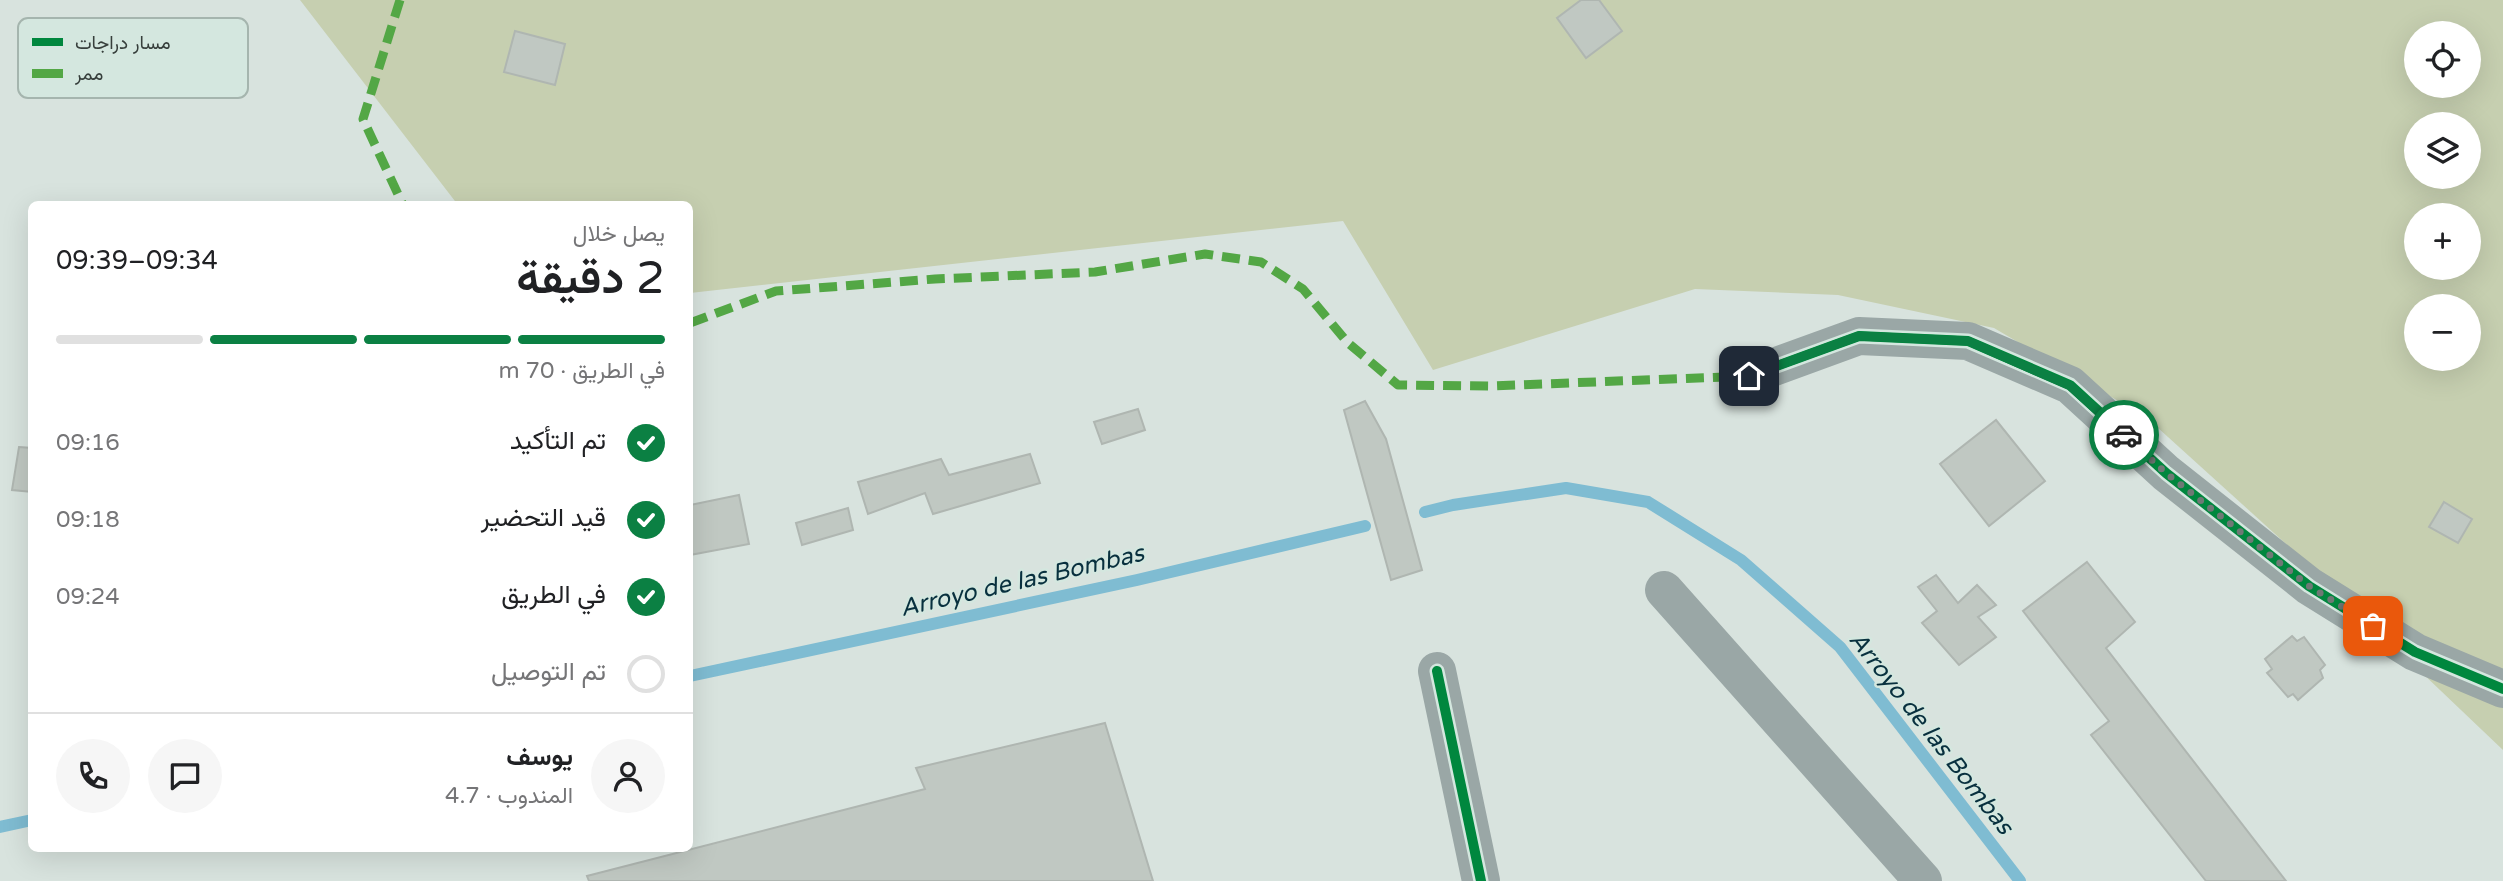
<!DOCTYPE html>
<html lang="ar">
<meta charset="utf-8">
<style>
:root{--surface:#fff;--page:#f6f6f6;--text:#202124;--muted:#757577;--line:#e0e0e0;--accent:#0b8043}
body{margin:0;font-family:"Varela Round",Vazirmatn,sans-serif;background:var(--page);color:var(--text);direction:rtl;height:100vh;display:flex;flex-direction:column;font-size:26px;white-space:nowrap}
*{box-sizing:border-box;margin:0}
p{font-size:23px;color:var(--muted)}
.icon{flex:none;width:38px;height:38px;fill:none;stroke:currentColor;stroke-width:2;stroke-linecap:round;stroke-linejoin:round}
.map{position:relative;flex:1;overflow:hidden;direction:ltr}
.panel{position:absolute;left:28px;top:201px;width:665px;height:651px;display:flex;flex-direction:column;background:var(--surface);border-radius:10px;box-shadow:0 7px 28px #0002;direction:rtl}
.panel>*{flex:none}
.fabs{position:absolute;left:2404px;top:21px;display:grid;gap:14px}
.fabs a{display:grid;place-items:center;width:77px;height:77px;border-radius:50%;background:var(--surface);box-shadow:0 7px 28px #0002;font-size:35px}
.pin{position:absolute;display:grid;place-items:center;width:60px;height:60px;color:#fff;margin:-30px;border-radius:14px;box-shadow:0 4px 10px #0006}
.courier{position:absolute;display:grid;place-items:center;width:70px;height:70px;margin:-35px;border:5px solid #0b8043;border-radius:50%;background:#fff;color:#222;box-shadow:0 2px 9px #0007}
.summary em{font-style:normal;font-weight:600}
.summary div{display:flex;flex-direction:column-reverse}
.summary{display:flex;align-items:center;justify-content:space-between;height:119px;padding:0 28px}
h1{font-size:46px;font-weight:600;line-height:52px}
.bar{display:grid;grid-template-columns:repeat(4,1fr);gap:10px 7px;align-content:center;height:84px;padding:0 28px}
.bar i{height:9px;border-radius:5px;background:var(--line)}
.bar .active{background:var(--accent)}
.bar p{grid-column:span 4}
.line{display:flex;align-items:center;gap:18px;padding:0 28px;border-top:2px solid var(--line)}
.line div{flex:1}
.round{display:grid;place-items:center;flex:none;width:74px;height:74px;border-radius:37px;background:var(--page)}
ol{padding:0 28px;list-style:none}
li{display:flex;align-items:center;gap:21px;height:77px}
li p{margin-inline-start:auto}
li .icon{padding:7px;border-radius:50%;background:var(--accent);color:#fff;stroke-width:4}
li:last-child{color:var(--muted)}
li i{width:38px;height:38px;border:4px solid var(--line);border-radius:50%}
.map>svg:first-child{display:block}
.green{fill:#c6cfb0;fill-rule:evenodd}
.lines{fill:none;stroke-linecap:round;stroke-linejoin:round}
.stream{stroke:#7fbcd2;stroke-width:12}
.building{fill:#c0c8c2;stroke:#afb6b1;stroke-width:2}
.minor{stroke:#9aa7a6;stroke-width:38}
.quiet{stroke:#53a745;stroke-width:9;stroke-dasharray:18 9;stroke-linecap:butt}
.cycleway-casing{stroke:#d4e7df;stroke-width:15}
.cycleway{stroke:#00873e;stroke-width:10}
.done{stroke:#6f7875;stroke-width:7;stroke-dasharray:0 12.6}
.route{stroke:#0b8043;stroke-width:9}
.labels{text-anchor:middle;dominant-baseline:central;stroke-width:5;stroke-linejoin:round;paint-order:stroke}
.water-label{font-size:24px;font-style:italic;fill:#08303e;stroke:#d4e7df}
.key{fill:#d4e7df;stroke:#a5b5ae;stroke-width:2}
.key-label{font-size:19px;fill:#373f3c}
</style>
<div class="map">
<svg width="2503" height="881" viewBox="0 0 2503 881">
<rect width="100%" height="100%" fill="#d8e3de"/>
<path class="green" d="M300 0H2503V750L2295 552 2147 418 1994 328 1838 295 1695 289 1433 370 1343 221 690 293V205H458ZM2417 33H2469V86H2417ZM2417 124H2469V177H2417ZM2417 215H2469V268H2417ZM2417 306H2469V359H2417Z"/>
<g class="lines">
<path class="stream" d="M1425 512 1453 505 1566 488 1648 502 1741 560 1840 647 2020 881
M690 676 1137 580 1365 526
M0 827 32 820"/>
</g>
<path class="building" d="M1581 0H1599L1622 31 1586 58 1557 18Z
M515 31 565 44 555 85 504 72Z
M1365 401 1386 439 1422 570 1391 580 1344 410Z
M1138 409 1145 430 1102 444 1094 422Z
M1996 420 2045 481 1989 526 1940 464Z
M19 447 32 448V492L12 490Z
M1030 454 1040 483 933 514 925 493 868 514 858 482 941 459 949 475Z
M739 495 749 544 690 555V505Z
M2444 502 2472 519 2458 543 2429 527Z
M848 508 853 530 802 545 796 523Z
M2087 562 2135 622 2106 648 2286 881H2206L2091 735 2109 721 2023 611Z
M1936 575 1958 603 1977 585 1996 605 1978 617 1996 637 1959 665 1922 623 1937 611 1918 587Z
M2292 636 2297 641 2304 637 2325 665 2320 670 2323 678 2298 700 2293 694 2288 697 2267 673 2272 669 2265 659Z
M1105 723 1153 881H589L587 876 925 789 916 768Z"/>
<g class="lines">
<path class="minor" d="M1749 376 1859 336 1968 341 2070 385 2166 473 2309 586 2415 652 2503 689
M1664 590 1923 881
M1437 671 1481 881"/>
<path class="quiet" d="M400 0 363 119 403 205
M690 323 776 291 935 279 1095 272 1205 254 1261 262 1303 289 1347 342 1398 385 1490 386 1749 376"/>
<g class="cycleway-casing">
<path id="cycleway" d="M1749 376 1859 336 1968 341 2070 385 2166 473 2309 586 2415 652 2503 689
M1437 671 1481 881"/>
</g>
<use href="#cycleway" class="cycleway"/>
</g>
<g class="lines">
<path class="done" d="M2124 435 2166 473 2309 586 2373 626"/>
<path class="route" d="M1749 376 1859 336 1968 341 2070 386 2124 435"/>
</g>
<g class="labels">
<g class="water-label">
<text transform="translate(1022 581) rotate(-13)">Arroyo de las Bombas</text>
<text transform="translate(1931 733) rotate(52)">Arroyo de las Bombas</text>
</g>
</g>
<rect x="18" y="18" width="230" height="80" rx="10" class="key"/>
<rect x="32" y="38" width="31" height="8" fill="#00873e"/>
<rect x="32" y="69" width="31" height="9" fill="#53a745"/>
<g class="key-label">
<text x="75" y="49">مسار دراجات</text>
<text x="75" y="80">ممر</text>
</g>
</svg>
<div class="fabs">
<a><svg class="icon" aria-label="locate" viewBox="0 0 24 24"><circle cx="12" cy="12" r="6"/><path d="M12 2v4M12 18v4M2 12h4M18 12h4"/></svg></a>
<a><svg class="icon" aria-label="layers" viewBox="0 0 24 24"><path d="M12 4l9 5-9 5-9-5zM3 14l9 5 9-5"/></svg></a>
<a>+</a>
<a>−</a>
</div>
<div class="pin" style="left:2373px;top:626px;background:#ea580c"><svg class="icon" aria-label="bag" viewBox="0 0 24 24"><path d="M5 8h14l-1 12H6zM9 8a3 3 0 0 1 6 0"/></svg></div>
<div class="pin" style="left:1749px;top:376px;background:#1f2937"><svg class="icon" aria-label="home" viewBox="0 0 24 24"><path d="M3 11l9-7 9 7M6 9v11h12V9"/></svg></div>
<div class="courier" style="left:2124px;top:435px"><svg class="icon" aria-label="car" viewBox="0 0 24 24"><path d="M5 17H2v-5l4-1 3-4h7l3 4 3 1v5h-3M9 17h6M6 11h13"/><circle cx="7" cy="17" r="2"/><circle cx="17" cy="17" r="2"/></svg></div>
<section class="panel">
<div class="summary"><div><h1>2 دقيقة</h1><p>يصل خلال</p></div><em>09:34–09:39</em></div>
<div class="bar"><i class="active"></i><i class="active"></i><i class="active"></i><i></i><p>في الطريق · 70 m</p></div>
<ol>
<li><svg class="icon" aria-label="check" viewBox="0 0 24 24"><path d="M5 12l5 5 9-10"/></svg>تم التأكيد<p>09:16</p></li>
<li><svg class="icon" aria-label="check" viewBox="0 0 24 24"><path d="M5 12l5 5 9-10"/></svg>قيد التحضير<p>09:18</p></li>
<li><svg class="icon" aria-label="check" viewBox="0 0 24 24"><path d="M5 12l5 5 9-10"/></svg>في الطريق<p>09:24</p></li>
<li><i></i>تم التوصيل</li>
</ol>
<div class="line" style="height:126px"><a class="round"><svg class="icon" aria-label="person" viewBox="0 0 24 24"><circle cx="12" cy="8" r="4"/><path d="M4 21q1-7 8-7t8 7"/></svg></a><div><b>يوسف</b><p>المندوب · 4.7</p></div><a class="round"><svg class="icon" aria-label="chat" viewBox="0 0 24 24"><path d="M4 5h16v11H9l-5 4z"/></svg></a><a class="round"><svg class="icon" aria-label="phone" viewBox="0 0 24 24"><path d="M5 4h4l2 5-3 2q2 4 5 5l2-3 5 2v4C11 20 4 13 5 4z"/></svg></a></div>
</section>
</div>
